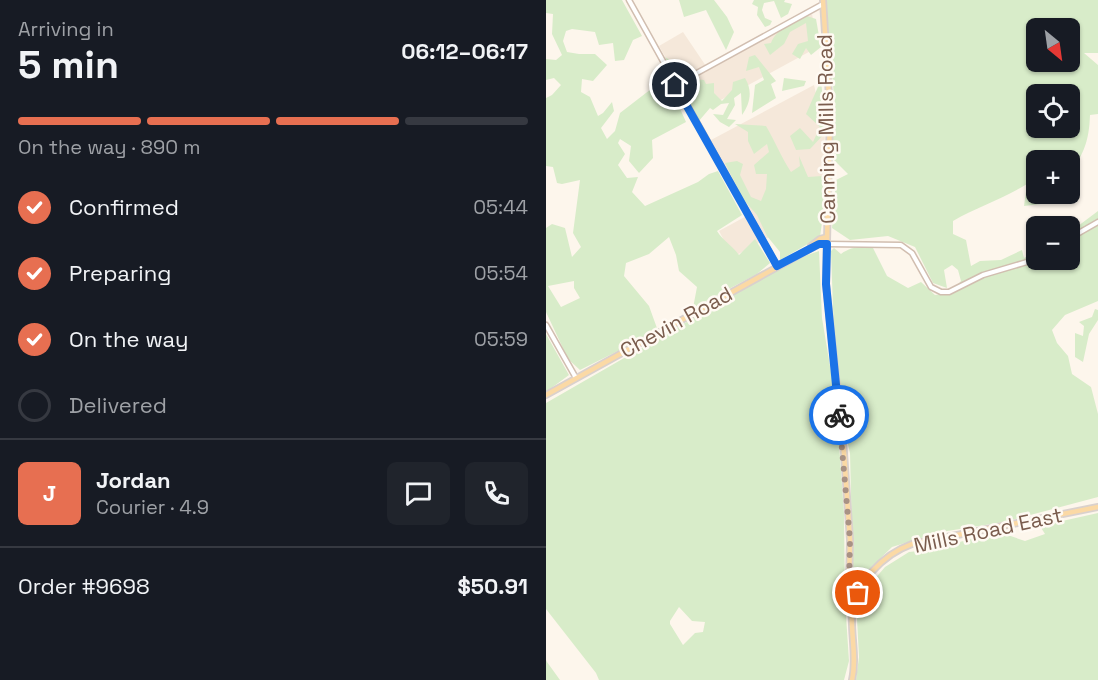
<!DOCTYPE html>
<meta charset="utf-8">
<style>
:root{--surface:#171b24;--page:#20242c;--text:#f1f3f6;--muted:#9ea1a6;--line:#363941;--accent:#e76f51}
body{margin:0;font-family:"Space Grotesk",sans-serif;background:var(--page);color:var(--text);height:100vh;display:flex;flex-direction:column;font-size:22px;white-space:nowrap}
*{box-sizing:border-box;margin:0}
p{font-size:20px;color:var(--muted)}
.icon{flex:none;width:33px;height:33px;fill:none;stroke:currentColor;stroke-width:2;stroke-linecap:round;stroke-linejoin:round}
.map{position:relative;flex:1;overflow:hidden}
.drawer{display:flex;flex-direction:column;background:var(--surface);width:546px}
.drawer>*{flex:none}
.needle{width:39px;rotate:151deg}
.fabs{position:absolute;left:480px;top:18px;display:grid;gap:12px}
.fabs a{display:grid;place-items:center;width:54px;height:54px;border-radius:9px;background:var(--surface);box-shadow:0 2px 4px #0004;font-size:30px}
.pin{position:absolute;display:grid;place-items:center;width:51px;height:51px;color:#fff;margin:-26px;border:3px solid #fff;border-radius:50%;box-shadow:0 2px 6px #0007}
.courier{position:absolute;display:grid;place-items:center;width:60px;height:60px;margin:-30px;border:4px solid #1a73e8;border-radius:50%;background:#fff;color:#222;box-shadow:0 2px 8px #0007}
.headline em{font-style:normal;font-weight:700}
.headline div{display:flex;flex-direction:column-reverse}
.headline{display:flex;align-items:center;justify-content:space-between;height:102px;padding:0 18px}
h1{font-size:39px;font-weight:700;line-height:45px}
.bar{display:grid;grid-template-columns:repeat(4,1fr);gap:9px 6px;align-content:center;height:72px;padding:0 18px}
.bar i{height:8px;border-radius:4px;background:var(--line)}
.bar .active{background:var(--accent)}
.bar p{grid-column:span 4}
.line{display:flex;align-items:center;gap:15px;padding:0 18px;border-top:2px solid var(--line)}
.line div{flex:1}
.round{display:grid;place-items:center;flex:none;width:63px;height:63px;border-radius:9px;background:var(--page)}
ol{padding:0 18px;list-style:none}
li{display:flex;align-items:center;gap:18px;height:66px}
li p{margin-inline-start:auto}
li .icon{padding:6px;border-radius:50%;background:var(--accent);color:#fff;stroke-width:4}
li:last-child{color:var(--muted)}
li i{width:33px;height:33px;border:3px solid var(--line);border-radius:50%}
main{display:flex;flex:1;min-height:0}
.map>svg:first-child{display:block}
.residential{fill:#f5e8da}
.green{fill:#d8ecc9;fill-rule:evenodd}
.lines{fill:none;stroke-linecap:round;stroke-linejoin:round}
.minor-casing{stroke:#d1beb0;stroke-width:7}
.major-casing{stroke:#dad1cd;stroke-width:8}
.minor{stroke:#fff;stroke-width:4}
.major{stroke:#fbd9a5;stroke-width:4.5}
.done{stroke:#a89285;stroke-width:6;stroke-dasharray:0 10.8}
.route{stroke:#1a73e8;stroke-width:8}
.labels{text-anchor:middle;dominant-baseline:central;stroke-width:5;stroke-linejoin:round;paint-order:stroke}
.street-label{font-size:21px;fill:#7a5c4d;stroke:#fffaf3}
</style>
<main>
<section class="drawer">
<div class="headline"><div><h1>5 min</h1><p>Arriving in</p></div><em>06:12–06:17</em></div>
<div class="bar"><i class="active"></i><i class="active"></i><i class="active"></i><i></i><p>On the way · 890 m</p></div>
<ol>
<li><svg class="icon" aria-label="check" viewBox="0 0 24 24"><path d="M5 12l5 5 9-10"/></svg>Confirmed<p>05:44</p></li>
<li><svg class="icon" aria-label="check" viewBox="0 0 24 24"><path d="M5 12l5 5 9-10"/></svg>Preparing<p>05:54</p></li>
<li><svg class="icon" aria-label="check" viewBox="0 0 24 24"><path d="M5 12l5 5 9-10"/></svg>On the way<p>05:59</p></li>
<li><i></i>Delivered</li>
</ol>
<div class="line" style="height:108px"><b class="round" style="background:var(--accent);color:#fff">J</b><div><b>Jordan</b><p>Courier · 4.9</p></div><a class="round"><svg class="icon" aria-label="chat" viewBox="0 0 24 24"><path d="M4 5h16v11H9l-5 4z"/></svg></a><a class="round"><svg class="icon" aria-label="phone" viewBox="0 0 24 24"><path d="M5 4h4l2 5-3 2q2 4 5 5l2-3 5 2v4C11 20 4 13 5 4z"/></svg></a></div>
<div class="line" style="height:78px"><div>Order #9698</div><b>$50.91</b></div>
</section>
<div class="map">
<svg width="552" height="680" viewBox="0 0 552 680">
<rect width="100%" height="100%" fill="#fdf6ec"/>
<path class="residential" d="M266 14 272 47 151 113 113 46 137 32 162 69Z
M268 85 279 132 276 208 187 257 173 231 206 213 165 140Z"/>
<path class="green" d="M0 0H76L96 36 87 40 78 60 69 61 67 43 53 45 49 32 26 29 20 31 17 41 21 52 33 54H49L61 65 47 81 36 79 35 92 44 97 52 116 57 113 66 102 68 111 55 128 61 139 69 131 74 113 109 86 127 93 140 122 106 140 107 158 93 173 83 161 85 146 74 139 72 143 79 154 72 165 81 178 92 177 86 192 99 206 152 182 163 174 172 171 196 215 171 231C177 241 186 245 193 255L209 239 224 263 211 274 147 308 151 287 133 271 130 255 123 237 103 254 80 263 78 276 103 306 112 331 34 370 22 359 0 312V228L6 224 19 228 26 257 35 247 27 233 34 180 16 184 11 183 7 167 0 166V98L6 95 15 85 8 78 0 80V59L10 60 16 55 6 34 7 14 0 13ZM28 281V288L34 298 15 307 2 286Z
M133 0H168L181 17 188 32 180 50 160 10 138 17Z
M208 0H239L238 2 246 4 242 14 235 18 228 1 218 3 216 10 219 18 226 21 224 25 219 27 211 15 212 7 206 4Z
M280 0H552V53H538L552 65V114L544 115C543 142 538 152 524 175V160H490V194H521L522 197 495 204 478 206 481 184C457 199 431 207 407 221V234L420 240 425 266 434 261 455 260 476 250 478 258 490 251V260H524V232L552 211V301L519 315 506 330 511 343 522 356 526 374 545 387 552 414V497L458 522 395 532 346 547 310 582 307 577 304 453 301 440 300 413 291 369 287 308 285 251 288 248 295 254C306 246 314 247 327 248L341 276 362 288 375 282 389 295 404 293 415 281 412 270 406 265 398 270 401 288 387 283 369 247 342 236 304 240 286 228 290 180 302 174 285 157 289 109ZM490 28H524V62H490ZM490 94H524V128H490Z
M261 16 270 19 275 47 265 55 260 48 254 59 246 54 252 44 262 41 260 23 244 32 238 44 224 55 218 44 225 43C230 29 248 22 261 16Z
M209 55 230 81 225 84 230 98 206 113 209 85 218 80 213 67 200 71 203 57Z
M119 57 129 63 132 70 136 66 150 70 135 79 129 77Z
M199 78C207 91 204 104 196 115L195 93 188 98 189 105 181 119 190 120 183 127 174 122 167 114 177 115 183 103 175 104 167 110 164 108 152 122 137 88 146 79 158 80 160 84 168 83V93L176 101 186 90 187 82Z
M238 78 260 81 258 86 236 91Z
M275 80 280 132 264 149 250 150 244 136 254 128 267 142 274 127 260 114Z
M189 124 220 126C229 141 235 157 245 172L254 166 253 156 262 177 276 176 278 208 274 237 234 260V252L221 236 211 215 197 199 179 163 191 161 197 164 194 175 205 197 215 201 220 189 221 174H210L208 165 223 152 221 144 208 154 202 141V132Z
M273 251 276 318 290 402 298 513 299 601 303 661 298 680H53L50 673 0 609V403L250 259ZM133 607 146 621 159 622 157 632 149 633 137 645 124 624V621Z
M549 309 552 310V320L543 334 537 362 529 357V333L537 336 538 326 533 322 546 317Z
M0 334 23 375 0 392Z
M552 513V680H310L313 657 311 619 316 594 339 567 363 552 382 550 453 532 479 541 499 534 494 526Z
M0 660 1 662 14 680H0Z"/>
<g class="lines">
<g class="minor-casing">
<path id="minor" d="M83 0 231 266
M129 85 277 4
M524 238 552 222
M281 244 355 245 366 253 385 287 395 292H403L437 275 481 262 490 256
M0 325 30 378"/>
</g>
<g class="major-casing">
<path id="major" d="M277 0 284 113 280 284 298 453 304 540 303 585 310 597
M265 246 274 239 281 237
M0 395 273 244H281
M306 680C311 658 305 637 306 615 307 584 338 554 366 544L552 507"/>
</g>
<use href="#minor" class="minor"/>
<use href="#major" class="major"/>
</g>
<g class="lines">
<path class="done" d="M293 415 304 540 303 585 310 597 312 593"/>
<path class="route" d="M129 85 231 266 273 244H281L280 284 293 415"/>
</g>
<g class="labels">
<g class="street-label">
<text transform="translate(280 129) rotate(-91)">Canning Mills Road</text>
<text transform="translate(130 322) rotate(-29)">Chevin Road</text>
<text transform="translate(442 530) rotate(-12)">Mills Road East</text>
</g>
</g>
</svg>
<div class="fabs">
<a><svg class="needle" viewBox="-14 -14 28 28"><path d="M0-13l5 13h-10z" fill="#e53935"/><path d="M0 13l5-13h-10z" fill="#9ea1a6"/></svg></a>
<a><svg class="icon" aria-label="locate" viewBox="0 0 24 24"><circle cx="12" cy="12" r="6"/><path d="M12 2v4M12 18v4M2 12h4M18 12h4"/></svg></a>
<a>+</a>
<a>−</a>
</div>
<div class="pin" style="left:312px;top:593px;background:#ea580c"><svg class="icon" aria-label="bag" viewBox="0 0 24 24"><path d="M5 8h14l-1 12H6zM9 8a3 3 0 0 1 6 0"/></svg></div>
<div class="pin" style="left:129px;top:85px;background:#1f2937"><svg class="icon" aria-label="home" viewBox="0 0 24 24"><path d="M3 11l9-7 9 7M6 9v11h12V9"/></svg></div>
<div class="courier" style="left:293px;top:415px"><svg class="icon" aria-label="bike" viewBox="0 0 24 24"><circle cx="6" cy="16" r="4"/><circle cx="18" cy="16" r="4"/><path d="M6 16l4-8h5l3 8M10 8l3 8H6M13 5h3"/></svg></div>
</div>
</main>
